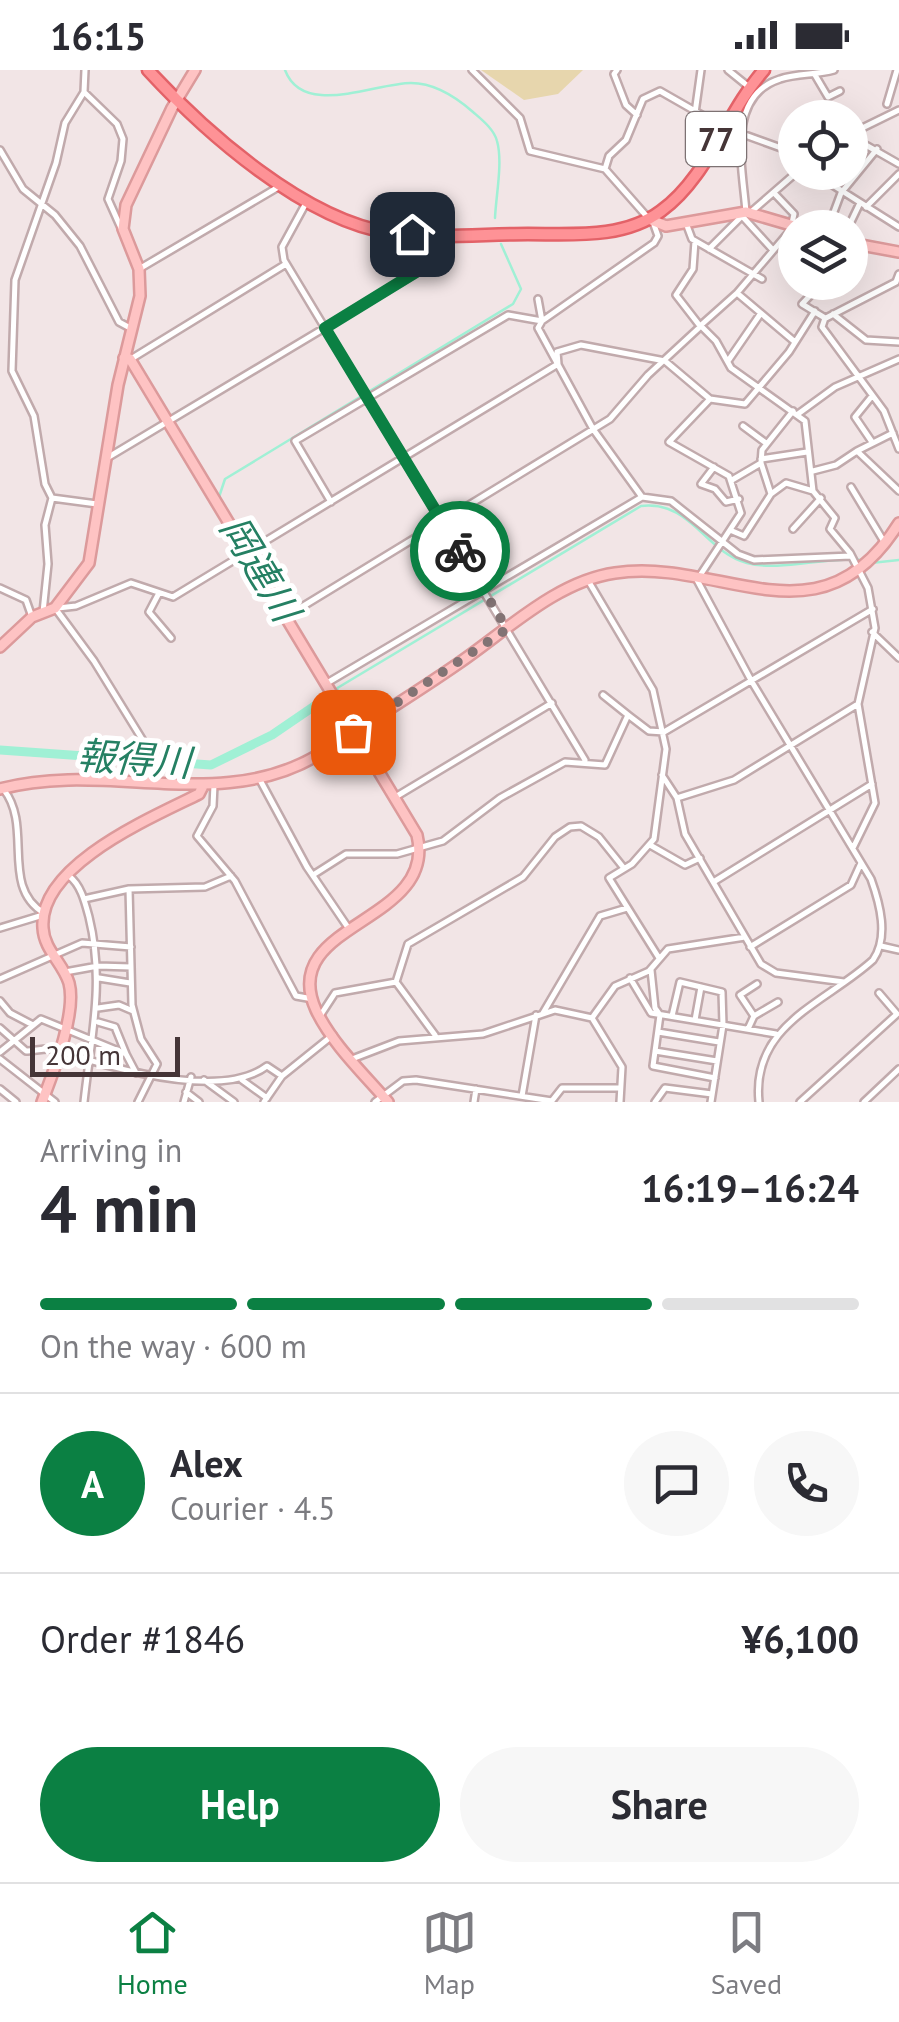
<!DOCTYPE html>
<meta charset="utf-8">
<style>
:root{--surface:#fff;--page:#f7f7f7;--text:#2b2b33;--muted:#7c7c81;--line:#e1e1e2;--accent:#0b8043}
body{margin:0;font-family:"PT Sans","Noto Sans JP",sans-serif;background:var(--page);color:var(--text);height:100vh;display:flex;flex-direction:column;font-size:38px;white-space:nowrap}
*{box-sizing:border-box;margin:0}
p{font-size:32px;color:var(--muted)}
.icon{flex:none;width:55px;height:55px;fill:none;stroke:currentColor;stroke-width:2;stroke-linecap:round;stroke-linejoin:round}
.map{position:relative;height:1032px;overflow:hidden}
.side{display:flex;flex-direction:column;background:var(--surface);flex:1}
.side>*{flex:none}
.controls{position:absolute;left:778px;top:30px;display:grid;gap:20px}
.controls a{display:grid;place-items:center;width:90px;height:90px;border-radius:50%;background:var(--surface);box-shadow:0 10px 40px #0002;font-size:50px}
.scale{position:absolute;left:30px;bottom:25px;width:150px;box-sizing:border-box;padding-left:10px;border:5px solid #453537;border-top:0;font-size:28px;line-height:35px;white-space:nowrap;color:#453537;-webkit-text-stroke:8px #fff;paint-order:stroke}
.pin{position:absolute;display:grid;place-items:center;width:85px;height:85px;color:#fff;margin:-42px;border-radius:20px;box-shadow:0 5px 15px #0006}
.courier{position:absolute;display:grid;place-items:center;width:100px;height:100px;margin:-50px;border:8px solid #0b8043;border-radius:50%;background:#fff;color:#222;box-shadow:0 2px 12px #0007}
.overview em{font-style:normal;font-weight:700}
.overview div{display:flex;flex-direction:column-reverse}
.overview{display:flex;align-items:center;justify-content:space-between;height:170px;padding:0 40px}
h1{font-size:65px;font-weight:700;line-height:75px}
.bar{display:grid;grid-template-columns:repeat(4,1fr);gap:15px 10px;align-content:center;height:120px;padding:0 40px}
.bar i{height:12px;border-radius:8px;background:var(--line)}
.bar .active{background:var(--accent)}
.bar p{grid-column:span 4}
.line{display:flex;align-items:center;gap:25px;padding:0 40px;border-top:2px solid var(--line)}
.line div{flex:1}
.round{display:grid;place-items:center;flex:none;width:105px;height:105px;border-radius:52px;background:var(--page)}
.cta{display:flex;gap:20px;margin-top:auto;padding:20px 40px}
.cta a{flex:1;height:115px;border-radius:60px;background:var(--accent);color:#fff;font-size:40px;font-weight:700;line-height:115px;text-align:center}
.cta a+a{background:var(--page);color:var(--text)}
.status{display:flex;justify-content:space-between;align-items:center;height:70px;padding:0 50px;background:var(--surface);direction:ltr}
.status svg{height:28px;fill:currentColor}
.tab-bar{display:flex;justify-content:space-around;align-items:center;height:140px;border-top:2px solid var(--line);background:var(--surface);font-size:28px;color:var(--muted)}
.tab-bar a{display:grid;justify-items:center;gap:5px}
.tab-bar .active{color:var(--accent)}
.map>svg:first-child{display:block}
.green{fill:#e7d6ad}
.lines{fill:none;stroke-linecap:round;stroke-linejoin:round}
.stream{stroke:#a0f0d5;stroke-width:2.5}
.river{stroke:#a0f0d5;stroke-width:9}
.street-casing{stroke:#c1aaac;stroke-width:10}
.secondary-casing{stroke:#dc9a9b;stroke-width:14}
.primary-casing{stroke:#e36268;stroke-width:15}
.street{stroke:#fff;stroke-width:5}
.secondary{stroke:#fec3c3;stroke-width:9}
.primary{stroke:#fe9296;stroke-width:10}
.done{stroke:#827374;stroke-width:10;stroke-dasharray:0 18}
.route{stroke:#0b8043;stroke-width:12}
.labels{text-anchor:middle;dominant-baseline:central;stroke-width:10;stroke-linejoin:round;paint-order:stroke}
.shield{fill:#fff;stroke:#7d7273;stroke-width:2.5}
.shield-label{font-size:32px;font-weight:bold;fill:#453537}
.water-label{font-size:38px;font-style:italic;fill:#258063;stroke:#fff}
</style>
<div class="status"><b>16:15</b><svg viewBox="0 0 49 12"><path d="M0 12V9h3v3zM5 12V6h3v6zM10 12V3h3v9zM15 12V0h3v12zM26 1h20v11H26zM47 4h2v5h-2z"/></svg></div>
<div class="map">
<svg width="899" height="1032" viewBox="0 0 899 1032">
<rect width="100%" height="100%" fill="#f2e5e6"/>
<path class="green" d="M481 0H583L558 24 524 30Z"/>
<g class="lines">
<path class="stream" d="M285 0C303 48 375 13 411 13 434 13 456 27 473 42 481 49 494 59 497 71 503 92 496 125 495 148
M871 493 899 490
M286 540 219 427 225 409 513 234 521 219 501 174
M334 620 641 436C691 430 705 482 747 493 779 502 828 486 863 490"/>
<path class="river" d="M0 680 211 695 272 665 335 622"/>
<g class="street-casing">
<path id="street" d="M472 0 520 48 530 81 605 99 649 149
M617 0 614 4 626 35 637 45
M728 0 749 17
M815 5 828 27 840 21
M84 22 117 54 123 69 121 91 108 129 121 158
M887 34 897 0
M695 43 701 0
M850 64 899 40
M850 66 899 94
M0 80 23 119 55 145 80 176 119 252 132 259
M605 99 609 86 626 70 643 29 660 21 723 57 795 83
M812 102 899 157
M775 124 794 144 792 153
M306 133 282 177 284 190 585 690
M866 137 899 104
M751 142 797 102
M742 146 772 179
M686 153 692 169 762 209
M828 158 841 123 877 79
M848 158 859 135
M695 171 693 199 676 225 700 256 737 223 794 156
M709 179 746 142C743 100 725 26 780 9 797 3 816 5 834 0
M139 199 280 116
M823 212 802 234 825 248
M737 223 795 272
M538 229 542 251 538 258 593 359 642 427
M833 244 866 270 899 272
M825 248 822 257 884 341 899 379
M826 248 896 212 899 204
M131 289 286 194
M728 291 761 243
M710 329 669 372 729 406 741 443 697 510 752 612 871 809C880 834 889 867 873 890 826 933 751 954 759 1032
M798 344 835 317 899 289
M743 356 766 373
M893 363 857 381 899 421
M872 372 855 347 872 326
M107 388 433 193 442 180 440 167
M761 389 807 382
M761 393 771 424 786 413 813 421
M714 397 701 414 715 419 726 432 739 429
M813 401 836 395 857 381
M732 410 761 393 762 380 793 341
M851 417 883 470
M52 428 97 434
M331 432 295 371 508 245 542 251 654 173 658 166 653 152
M793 459 821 428
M730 460 744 466 771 424
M589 512 653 620 666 679 654 769 632 794 609 808 659 888
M0 518 26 530 32 547
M159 523 149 542 171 568
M55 538 94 591 150 682
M58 538 76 536 131 513 173 527 558 294 557 282 581 275 665 291 710 329 745 334 789 282 815 241
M43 542 48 494 45 455 52 428 45 414 34 346 12 301 15 210 56 93 65 53 84 22 85 0
M287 546 610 349 648 305 701 256 716 271 731 298 805 351 813 421 835 448 830 459 850 483 868 518 875 558 858 634 875 733 853 778
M872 562 899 588
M327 613 642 427 671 431 738 484 754 490 851 486
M603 625 628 645
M662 705 677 728 685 764 761 894 776 903 844 912
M260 710 307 797 349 859
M214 715 213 736 197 766 235 811 296 926 313 929
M4 720C33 757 0 817 44 843
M397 726 552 633
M677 728 734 710 858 634
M650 775 685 795 700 788
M313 805 346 784H397L443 771 500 728 565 692 605 695 628 645 649 661 664 662 873 539
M69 806C81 815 85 832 89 847 105 912 91 967 84 1032
M715 811 872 714
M129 819 205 817 231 806
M84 829 129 819 132 935 141 969 157 994 138 1032
M0 858 43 845
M881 876 899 880
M750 877 851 815 861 793
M651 900 655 938 660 945 653 996 715 1008
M65 902 98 896 131 897
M99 908 130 913
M630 908 651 943 776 964
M0 909 82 873 131 877
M396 912 408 874 523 807 555 767 570 757 581 756 599 767 623 797
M396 912 435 965
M0 931 10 943 33 955
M98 938 119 935 133 941
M543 943 600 846 627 838
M320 946 335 923 396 912
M672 946 680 912 722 922 723 955 711 1032
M754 946 740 925 757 914
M592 948 615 916 649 901 668 879 745 867
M695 950 701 917
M98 952 115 957 126 984
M0 958 26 981C35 981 48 977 57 980 108 997 220 1031 267 996L282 1006
M748 959 754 946 778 932
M658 962 719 972
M655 981 717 991
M0 982 41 949 126 984 136 1003
M0 989 55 1032
M352 989 399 971 483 964 555 940 592 948 622 997 620 1032
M204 1010 234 1032
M242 1010 267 1028
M0 1019 16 1032
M186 1022 199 1032
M522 1026 536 945
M184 1032 191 1007
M264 1032 282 1006 333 965
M375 1032 403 1011 416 1010 552 1031
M474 1032 476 1019
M551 1032 562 1018H619
M655 1032 665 1018 712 1024
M800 1032 897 944 879 923
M864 1032 899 999"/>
</g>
<g class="secondary-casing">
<path id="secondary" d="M649 149 666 156 746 142 801 158
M850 173 899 182
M124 288 130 289 417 765C438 854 276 852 316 940 332 974 364 1004 388 1032
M0 577 32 547 55 538 89 493 118 315 140 226 139 199 123 159 126 135 172 38 195 0
M0 719C106 690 219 744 318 685 365 654 413 625 459 593 506 561 557 511 615 503 722 487 820 580 899 453
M42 1032C53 1003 77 943 69 913 63 893 44 880 43 858 38 795 153 747 199 724L203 716"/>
</g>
<g class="primary-casing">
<path id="primary" d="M148 0C205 62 305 151 391 163 436 169 483 164 528 164 572 164 624 169 661 141 708 107 726 43 764 0"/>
</g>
<use href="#street" class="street"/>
<use href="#secondary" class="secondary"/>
<use href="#primary" class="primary"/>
</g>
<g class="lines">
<path class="done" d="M353 662 507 559 460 481"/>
<path class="route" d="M412 164H439V188L325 258 460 481"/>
</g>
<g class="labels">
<rect class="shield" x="686" y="42" width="60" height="54" rx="8"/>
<g class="shield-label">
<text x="716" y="69">77</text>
</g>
<g class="water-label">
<text transform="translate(261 498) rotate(59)">岡連川</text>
<text transform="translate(134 688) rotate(4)">報得川</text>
</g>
</g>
</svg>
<div class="controls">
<a><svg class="icon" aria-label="locate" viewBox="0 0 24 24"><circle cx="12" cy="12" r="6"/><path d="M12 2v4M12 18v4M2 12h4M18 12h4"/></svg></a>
<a><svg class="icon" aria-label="layers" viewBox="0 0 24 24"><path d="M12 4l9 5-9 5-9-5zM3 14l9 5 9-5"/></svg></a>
</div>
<div class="scale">200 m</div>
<div class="pin" style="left:353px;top:662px;background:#ea580c"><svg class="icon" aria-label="bag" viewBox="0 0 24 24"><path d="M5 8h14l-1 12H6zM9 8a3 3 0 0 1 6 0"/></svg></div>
<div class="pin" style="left:412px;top:164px;background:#1f2937"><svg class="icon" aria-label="home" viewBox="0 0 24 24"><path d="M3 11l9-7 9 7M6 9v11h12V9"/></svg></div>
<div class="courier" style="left:460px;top:481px"><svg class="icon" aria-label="bike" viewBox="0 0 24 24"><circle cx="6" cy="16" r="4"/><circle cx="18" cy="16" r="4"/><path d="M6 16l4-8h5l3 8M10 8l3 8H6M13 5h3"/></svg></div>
</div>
<section class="side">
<div class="overview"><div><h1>4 min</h1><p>Arriving in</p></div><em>16:19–16:24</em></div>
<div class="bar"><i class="active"></i><i class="active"></i><i class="active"></i><i></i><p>On the way · 600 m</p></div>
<div class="line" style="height:180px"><b class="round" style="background:var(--accent);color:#fff">A</b><div><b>Alex</b><p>Courier · 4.5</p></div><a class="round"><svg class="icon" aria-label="chat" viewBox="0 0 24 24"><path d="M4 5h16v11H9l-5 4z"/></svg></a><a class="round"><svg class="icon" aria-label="phone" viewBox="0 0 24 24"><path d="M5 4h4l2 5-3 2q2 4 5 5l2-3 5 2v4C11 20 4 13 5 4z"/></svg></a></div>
<div class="line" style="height:130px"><div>Order #1846</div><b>¥6,100</b></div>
<div class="cta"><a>Help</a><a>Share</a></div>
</section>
<nav class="tab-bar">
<a class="active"><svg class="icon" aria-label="home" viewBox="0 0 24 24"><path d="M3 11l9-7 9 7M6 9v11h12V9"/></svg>Home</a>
<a><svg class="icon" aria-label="map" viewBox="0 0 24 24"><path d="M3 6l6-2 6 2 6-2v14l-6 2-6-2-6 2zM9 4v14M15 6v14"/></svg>Map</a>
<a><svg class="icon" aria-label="saved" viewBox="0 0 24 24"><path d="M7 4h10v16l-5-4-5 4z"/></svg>Saved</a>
</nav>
